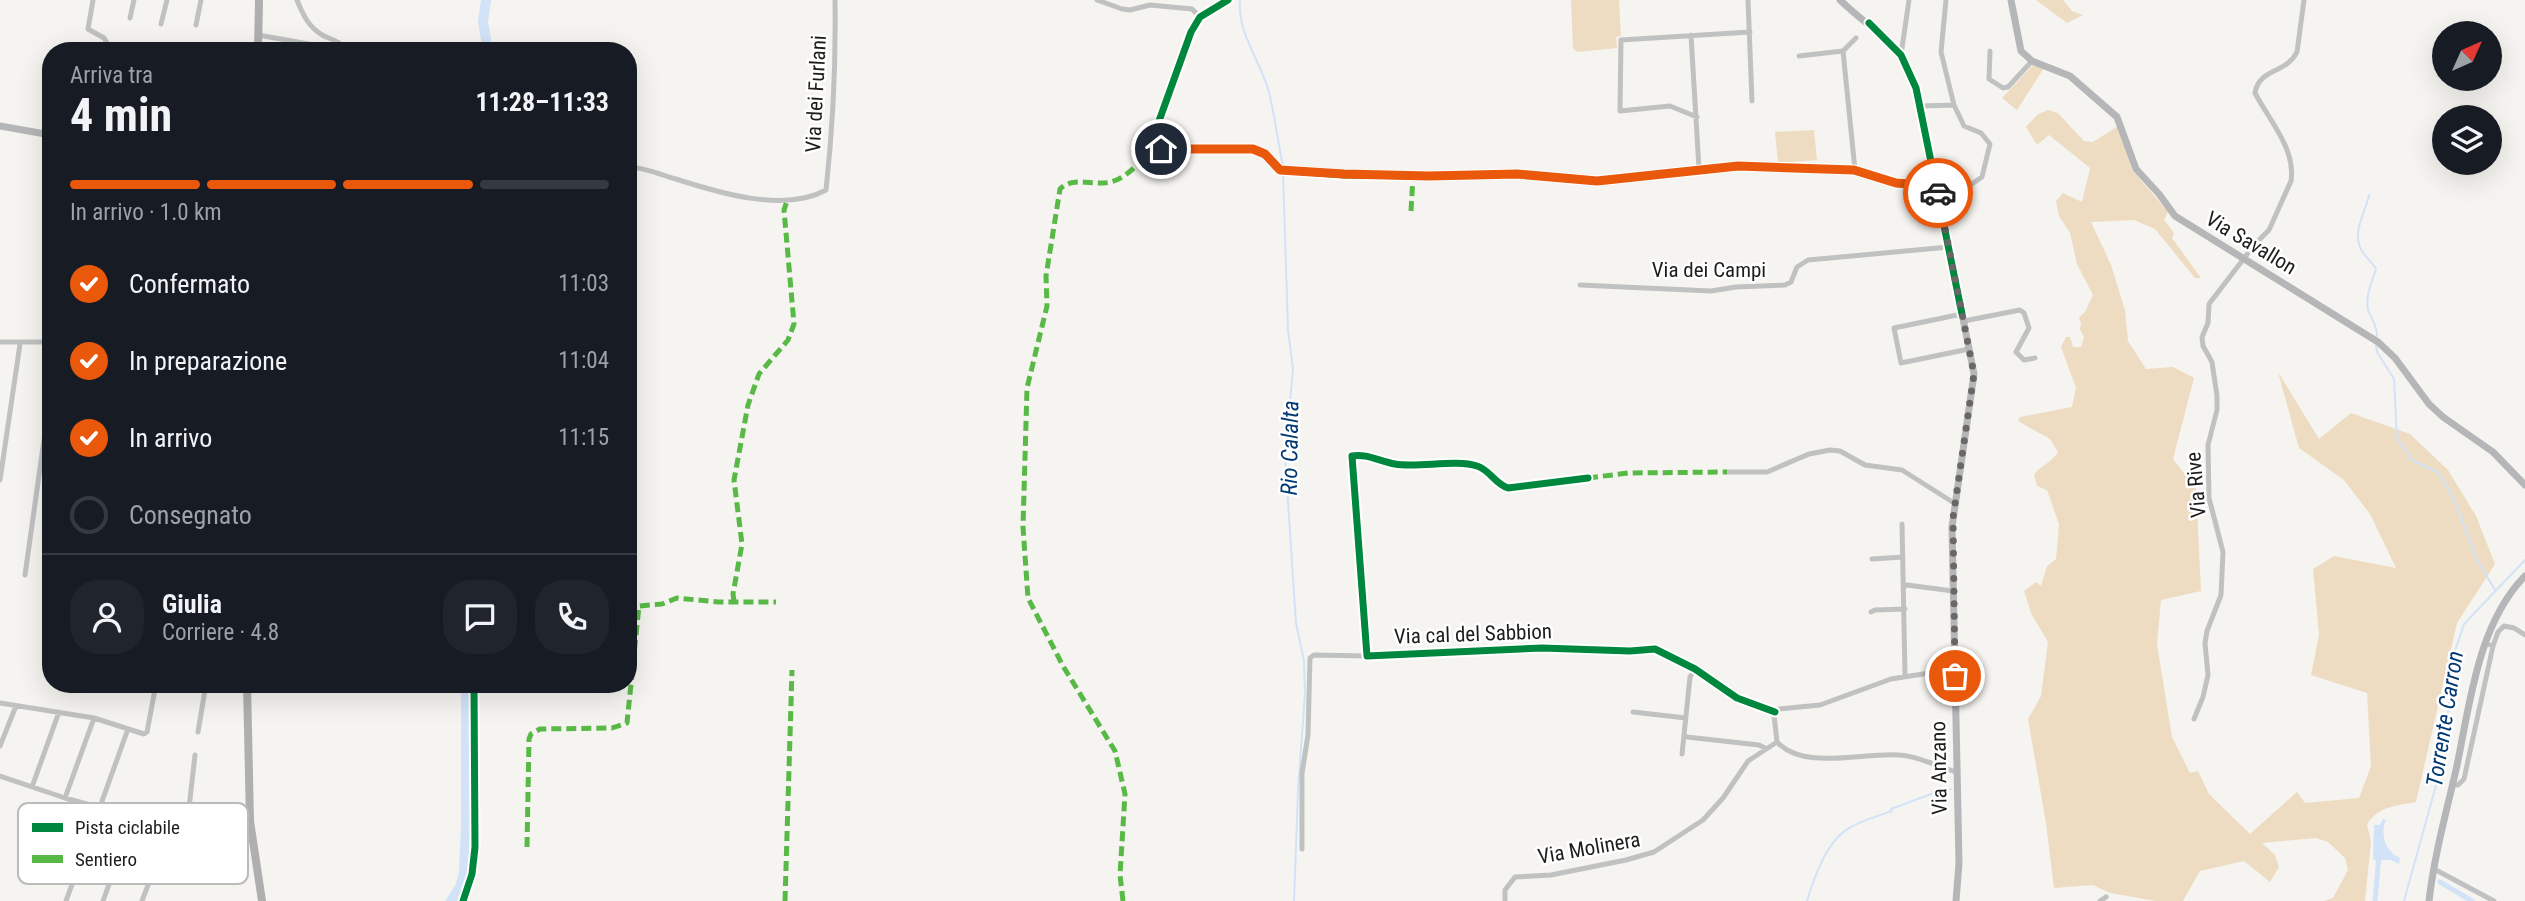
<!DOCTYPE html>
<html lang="it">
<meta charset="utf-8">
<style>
:root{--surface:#171b24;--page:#20242c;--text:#f1f3f6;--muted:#9ea1a6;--line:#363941;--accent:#ea580c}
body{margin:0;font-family:"Roboto Condensed",sans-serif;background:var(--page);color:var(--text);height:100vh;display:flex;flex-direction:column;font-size:26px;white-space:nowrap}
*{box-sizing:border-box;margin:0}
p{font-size:23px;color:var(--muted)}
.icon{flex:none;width:38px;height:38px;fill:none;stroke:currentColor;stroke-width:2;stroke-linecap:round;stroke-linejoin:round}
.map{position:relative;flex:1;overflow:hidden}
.sheet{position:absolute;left:42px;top:42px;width:595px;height:651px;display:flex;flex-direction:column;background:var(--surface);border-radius:28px;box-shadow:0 7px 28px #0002}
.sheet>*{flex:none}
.needle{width:46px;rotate:45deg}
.tools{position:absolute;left:2432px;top:21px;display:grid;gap:14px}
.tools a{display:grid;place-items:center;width:70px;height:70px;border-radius:50%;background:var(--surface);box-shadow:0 7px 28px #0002;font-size:35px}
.pin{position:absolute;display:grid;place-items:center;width:60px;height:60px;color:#fff;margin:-30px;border:4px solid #fff;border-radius:50%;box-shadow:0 2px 7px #0007}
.courier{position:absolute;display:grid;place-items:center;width:70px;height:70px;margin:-35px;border:5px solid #ea580c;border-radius:50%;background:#fff;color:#222;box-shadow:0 2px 9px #0007}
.head em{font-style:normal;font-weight:700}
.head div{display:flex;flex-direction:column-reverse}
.head{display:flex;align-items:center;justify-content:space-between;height:119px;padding:0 28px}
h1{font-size:46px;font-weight:700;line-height:52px}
.bar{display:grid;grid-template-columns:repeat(4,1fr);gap:10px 7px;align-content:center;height:84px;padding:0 28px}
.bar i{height:9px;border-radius:5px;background:var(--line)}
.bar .on{background:var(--accent)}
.bar p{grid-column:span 4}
.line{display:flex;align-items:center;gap:18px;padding:0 28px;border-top:2px solid var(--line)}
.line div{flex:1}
.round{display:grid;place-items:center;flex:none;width:74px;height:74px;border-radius:28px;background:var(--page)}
ol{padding:0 28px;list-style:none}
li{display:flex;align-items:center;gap:21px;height:77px}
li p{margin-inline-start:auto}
li .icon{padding:7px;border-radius:50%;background:var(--accent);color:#fff;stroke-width:4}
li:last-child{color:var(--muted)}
li i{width:38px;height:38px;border:4px solid var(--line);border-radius:50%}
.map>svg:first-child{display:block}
.green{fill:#eddcc1}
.water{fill:#d2e2f7}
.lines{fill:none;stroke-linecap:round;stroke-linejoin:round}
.stream{stroke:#d2e2f7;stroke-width:2}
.canal{stroke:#d2e2f7;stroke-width:5}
.river{stroke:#d2e2f7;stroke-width:10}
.street{stroke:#c0c1c1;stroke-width:5}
.secondary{stroke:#b5b6b7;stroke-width:7}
.primary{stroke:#afafaf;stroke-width:8}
.quiet{stroke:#58b947;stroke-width:5;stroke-dasharray:10 5;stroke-linecap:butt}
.cycleway-casing{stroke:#fff;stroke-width:11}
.cycleway{stroke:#00873e;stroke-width:7}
.done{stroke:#6a6866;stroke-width:7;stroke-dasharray:0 12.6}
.route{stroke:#ea580c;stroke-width:9}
.labels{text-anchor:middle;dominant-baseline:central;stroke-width:5;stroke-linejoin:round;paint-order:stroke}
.street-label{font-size:21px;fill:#1f1d1b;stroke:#fff}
.water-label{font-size:23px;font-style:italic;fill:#013974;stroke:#fff}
.key{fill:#fff;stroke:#bcbbbb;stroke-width:2}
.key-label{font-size:19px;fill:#1f1d1b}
</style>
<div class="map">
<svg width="2525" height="901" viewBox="0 0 2525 901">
<rect width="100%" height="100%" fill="#f6f4f0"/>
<path class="green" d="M1571 0H1619L1621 36 1616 37 1617 48 1577 52 1573 48Z
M2036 0H2063L2072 11 2083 15 2067 23Z
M2033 65 2044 68 2017 110 2002 98Z
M2048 110 2058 113 2084 141 2093 142 2118 126 2132 170 2168 212 2164 220 2174 233 2172 238 2201 278H2195L2155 229 2134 220 2091 222 2111 265 2125 310 2128 341 2146 369 2173 367 2194 378 2173 459 2196 489 2201 591 2161 600 2157 644 2172 737 2190 773 2198 771 2209 794 2250 834 2297 792 2305 803 2359 798 2371 766 2367 693 2311 675 2319 635 2313 569 2334 556 2396 568 2370 514 2344 480 2299 448 2278 372 2319 439 2351 413 2410 434 2448 470 2476 516 2495 564 2457 623 2416 802C2396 806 2379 806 2367 824L2371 842 2365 901H2324L2333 898 2348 870 2345 858 2328 842 2316 838 2262 843 2275 855 2279 867 2270 882 2244 861 2200 871 2183 901H2156L2110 893 2093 885 2054 888 2046 823 2028 719 2041 696 2048 642 2031 613 2024 591 2036 582 2041 586 2047 566 2056 559 2059 524 2047 490 2037 486 2034 474C2041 466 2053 461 2058 452L2050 439 2018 421 2020 417 2072 407 2076 388 2061 347 2066 337H2070L2073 347H2081L2084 337 2080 329 2081 323 2079 317 2085 312 2093 295 2077 264 2070 233 2059 216 2056 201 2063 193 2082 202 2090 168 2049 135 2037 145 2026 127 2037 115Z
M1814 130 1817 160 1778 163 1775 132Z"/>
<path class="water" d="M2383 819 2386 820C2380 835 2385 851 2400 858L2399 864 2391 860H2373L2374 825H2380Z"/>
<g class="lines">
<path class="stream" d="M1240 0C1237 33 1261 62 1269 92 1275 117 1278 142 1283 167
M1283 173 1288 330 1293 369 1285 456 1296 623 1304 661 1305 694 1298 790 1294 901
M2369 195C2365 214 2351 233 2362 251 2366 258 2372 262 2376 269 2372 281 2365 297 2368 309 2371 320 2377 324 2377 336
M2376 345 2377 352 2394 379 2397 438 2412 460 2439 473 2454 499 2477 560 2495 590
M1891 809 1931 794 1951 789
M1807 901C1814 878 1827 839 1851 827 1863 820 1878 816 1892 811
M2404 901 2443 760 2454 654 2464 624 2525 560"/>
<path class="canal" d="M2440 882 2472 901
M2375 901 2379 855"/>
<path class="river" d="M486 0 483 22 488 51
M451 901 460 887 464 872 466 824V684"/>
<path class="street" d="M93 0 88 29 104 38 112 51
M297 0C303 15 309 28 324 36 333 40 341 42 348 51
M1097 0 1122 9 1130 10 1150 5 1192 9 1200 17
M1228 0 1200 17 1191 32 1150 146 1161 149H1253L1265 154 1280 170 1344 175 1422 176 1517 174 1596 181 1738 166 1855 170 1896 183 1937 185
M1748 0 1752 101
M1946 0 1941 52 1954 105
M130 18 134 0
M161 24 167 0
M196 25 201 0
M258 35 348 51
M1691 35 1699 169
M160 49 171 51
M1843 51 1856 38
M1990 51 1989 79 2003 88 2008 87 2032 61
M1901 55 1909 0
M1799 56 1843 51 1855 170
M1921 106 1954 105 1964 126 1981 133 1990 144 1982 177 1963 190 1938 191
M1697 117 1670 106 1620 111 1621 40 1750 32
M628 167C644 167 661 175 676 179 719 193 785 213 826 190 833 126 836 63 835 0
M1580 285 1711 291 1736 287 1785 285 1791 282 1797 267 1808 260 1949 247
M1962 314 1894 328 1901 363 1969 349
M1964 321 2020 310 2024 313 2029 328 2016 352 2024 360 2035 358
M0 342H51
M1727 472H1767L1809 454 1830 450 1840 451 1865 465 1902 470 1954 503
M1588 478 1508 488C1495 484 1490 470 1477 466 1456 459 1418 468 1395 464 1381 462 1366 453 1352 456L1367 656 1542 648 1630 651 1655 649 1695 669 1737 698 1775 712
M0 480 20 344
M1902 524 1905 676
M1872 559 1903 557
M25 575 51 390
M1904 587 1907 585 1953 591
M1871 612 1875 610 1905 609
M2490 645 2493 646 2498 632 2504 626 2514 628 2525 635
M1695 669 1690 677 1684 735 1687 737 1759 745 1765 748
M1955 669 1891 679 1820 705 1779 709 1774 715 1777 742C1804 771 1863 752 1899 755 1919 756 1938 767 1957 772
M0 703 94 718 144 734 147 732 156 684
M1633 712 1686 718
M2194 719 2203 697 2208 675 2205 643 2207 631 2221 595 2223 552 2209 498 2208 445 2217 410V396L2212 362 2203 346 2202 337 2208 323 2209 304 2255 244 2269 230 2291 181C2296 149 2269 120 2255 93 2259 68 2286 74 2297 52L2304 0
M198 732 206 684
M0 746 16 706
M1682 754 1684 735
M0 776 65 798 159 824 166 822 186 808 234 820 250 821
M2452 785H2458L2464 779 2493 646
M32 787 59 712
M65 798 94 718
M189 808 195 755
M1302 849V773L1308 735 1310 658 1314 655 1367 656
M2434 869 2494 901
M66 901 128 729
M103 901 121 851
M142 901 153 872
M1505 901V890L1515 877 1551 875 1626 860 1654 852 1703 820 1723 798 1748 761 1777 742
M2100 901 2106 897"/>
<path class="secondary" d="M1840 0C1882 40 1906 43 1921 106L1974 374 1952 527 1959 863 1956 901
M2011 0 2021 51 2032 61 2070 76 2117 117 2136 169 2159 194 2175 216 2378 342 2395 358 2429 404 2443 417 2493 452 2525 485
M0 126 51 135
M2429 901C2434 857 2446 813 2456 770 2470 705 2477 625 2525 576"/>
<path class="primary" d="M258 51 259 0
M247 684 250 821 262 901"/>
<path class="quiet" d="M1411 211 1413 176
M1588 478 1628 473 1727 472
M734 601 733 594 742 544 734 480 748 405 759 374 788 340 794 324 784 210 787 201
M527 847 529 739 531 734 540 729 612 728 627 723 639 606 662 604 677 598 718 602H776
M785 901 792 670
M1123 901 1120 875 1125 794 1115 751 1063 666 1028 598 1023 527 1027 388 1047 306 1046 276 1060 189C1072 177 1088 184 1103 183 1122 183 1142 163 1150 146"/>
<g class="cycleway-casing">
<path id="cycleway" d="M1228 0 1200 17 1191 32 1150 146 1161 149H1253L1265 154 1280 170 1344 175 1422 176 1517 174 1596 181 1738 166 1855 170 1896 183 1937 185
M1869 23 1901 55 1916 88 1962 314
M1588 478 1508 488C1495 484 1490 470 1477 466 1456 459 1418 468 1395 464 1381 462 1366 453 1352 456L1367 656 1542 648 1630 651 1655 649 1695 669 1737 698 1775 712
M463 901 472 874 475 847 474 684"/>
</g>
<use href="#cycleway" class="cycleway"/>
</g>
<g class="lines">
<path class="done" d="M1938 193 1974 374 1953 518 1955 676"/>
<path class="route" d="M1161 149H1253L1265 154 1280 170 1344 174 1429 176 1517 174 1597 181 1738 166 1854 170 1896 183 1937 186 1938 193"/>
</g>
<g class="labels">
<g class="street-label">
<text transform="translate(816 94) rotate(-87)">Via dei Furlani</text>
<text transform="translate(2251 243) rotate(31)">Via Savallon</text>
<text x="1709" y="270">Via dei Campi</text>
<text transform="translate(2196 485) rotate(-95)">Via Rive</text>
<text transform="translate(1473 634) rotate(-2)">Via cal del Sabbion</text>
<text transform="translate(1939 768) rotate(-91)">Via Anzano</text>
<text transform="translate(1589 848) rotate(-10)">Via Molinera</text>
</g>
<g class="water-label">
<text transform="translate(1290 448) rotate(-89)">Rio Calalta</text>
<text transform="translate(2445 719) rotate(-81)">Torrente Carron</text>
</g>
</g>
<rect x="18" y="803" width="230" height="81" rx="10" class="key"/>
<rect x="32" y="823" width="31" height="9" fill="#00873e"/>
<rect x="32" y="855" width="31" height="8" fill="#58b947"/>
<g class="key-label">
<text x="75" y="834">Pista ciclabile</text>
<text x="75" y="866">Sentiero</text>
</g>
</svg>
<div class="tools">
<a><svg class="needle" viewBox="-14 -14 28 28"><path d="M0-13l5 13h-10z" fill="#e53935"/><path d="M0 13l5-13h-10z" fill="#9ea1a6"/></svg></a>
<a><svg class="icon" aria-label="layers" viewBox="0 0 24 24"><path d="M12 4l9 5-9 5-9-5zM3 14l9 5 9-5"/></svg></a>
</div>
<div class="pin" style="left:1955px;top:676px;background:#ea580c"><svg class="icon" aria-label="bag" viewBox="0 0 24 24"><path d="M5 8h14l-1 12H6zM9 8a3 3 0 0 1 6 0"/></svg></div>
<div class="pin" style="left:1161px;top:149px;background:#1f2937"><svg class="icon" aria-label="home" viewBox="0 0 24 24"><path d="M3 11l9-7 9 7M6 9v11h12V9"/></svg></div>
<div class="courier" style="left:1938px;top:193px"><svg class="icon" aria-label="car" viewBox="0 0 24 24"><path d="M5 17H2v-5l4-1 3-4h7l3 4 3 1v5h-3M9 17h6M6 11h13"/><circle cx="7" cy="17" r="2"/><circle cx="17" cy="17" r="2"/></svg></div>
<section class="sheet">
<div class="head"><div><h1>4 min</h1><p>Arriva tra</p></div><em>11:28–11:33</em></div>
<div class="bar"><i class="on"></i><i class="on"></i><i class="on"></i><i></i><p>In arrivo · 1.0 km</p></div>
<ol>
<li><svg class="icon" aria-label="check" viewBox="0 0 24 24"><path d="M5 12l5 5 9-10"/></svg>Confermato<p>11:03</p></li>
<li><svg class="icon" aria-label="check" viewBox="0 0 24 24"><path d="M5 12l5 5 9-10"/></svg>In preparazione<p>11:04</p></li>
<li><svg class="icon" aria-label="check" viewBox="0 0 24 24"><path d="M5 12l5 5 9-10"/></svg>In arrivo<p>11:15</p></li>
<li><i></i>Consegnato</li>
</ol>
<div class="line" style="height:126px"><a class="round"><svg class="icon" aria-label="person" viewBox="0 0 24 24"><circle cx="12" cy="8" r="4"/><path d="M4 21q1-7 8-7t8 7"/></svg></a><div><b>Giulia</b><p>Corriere · 4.8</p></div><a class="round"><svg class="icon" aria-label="chat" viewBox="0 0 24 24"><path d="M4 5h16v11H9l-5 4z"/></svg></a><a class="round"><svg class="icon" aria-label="phone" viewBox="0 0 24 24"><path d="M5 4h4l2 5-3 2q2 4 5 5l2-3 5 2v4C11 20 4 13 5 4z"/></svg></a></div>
</section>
</div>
